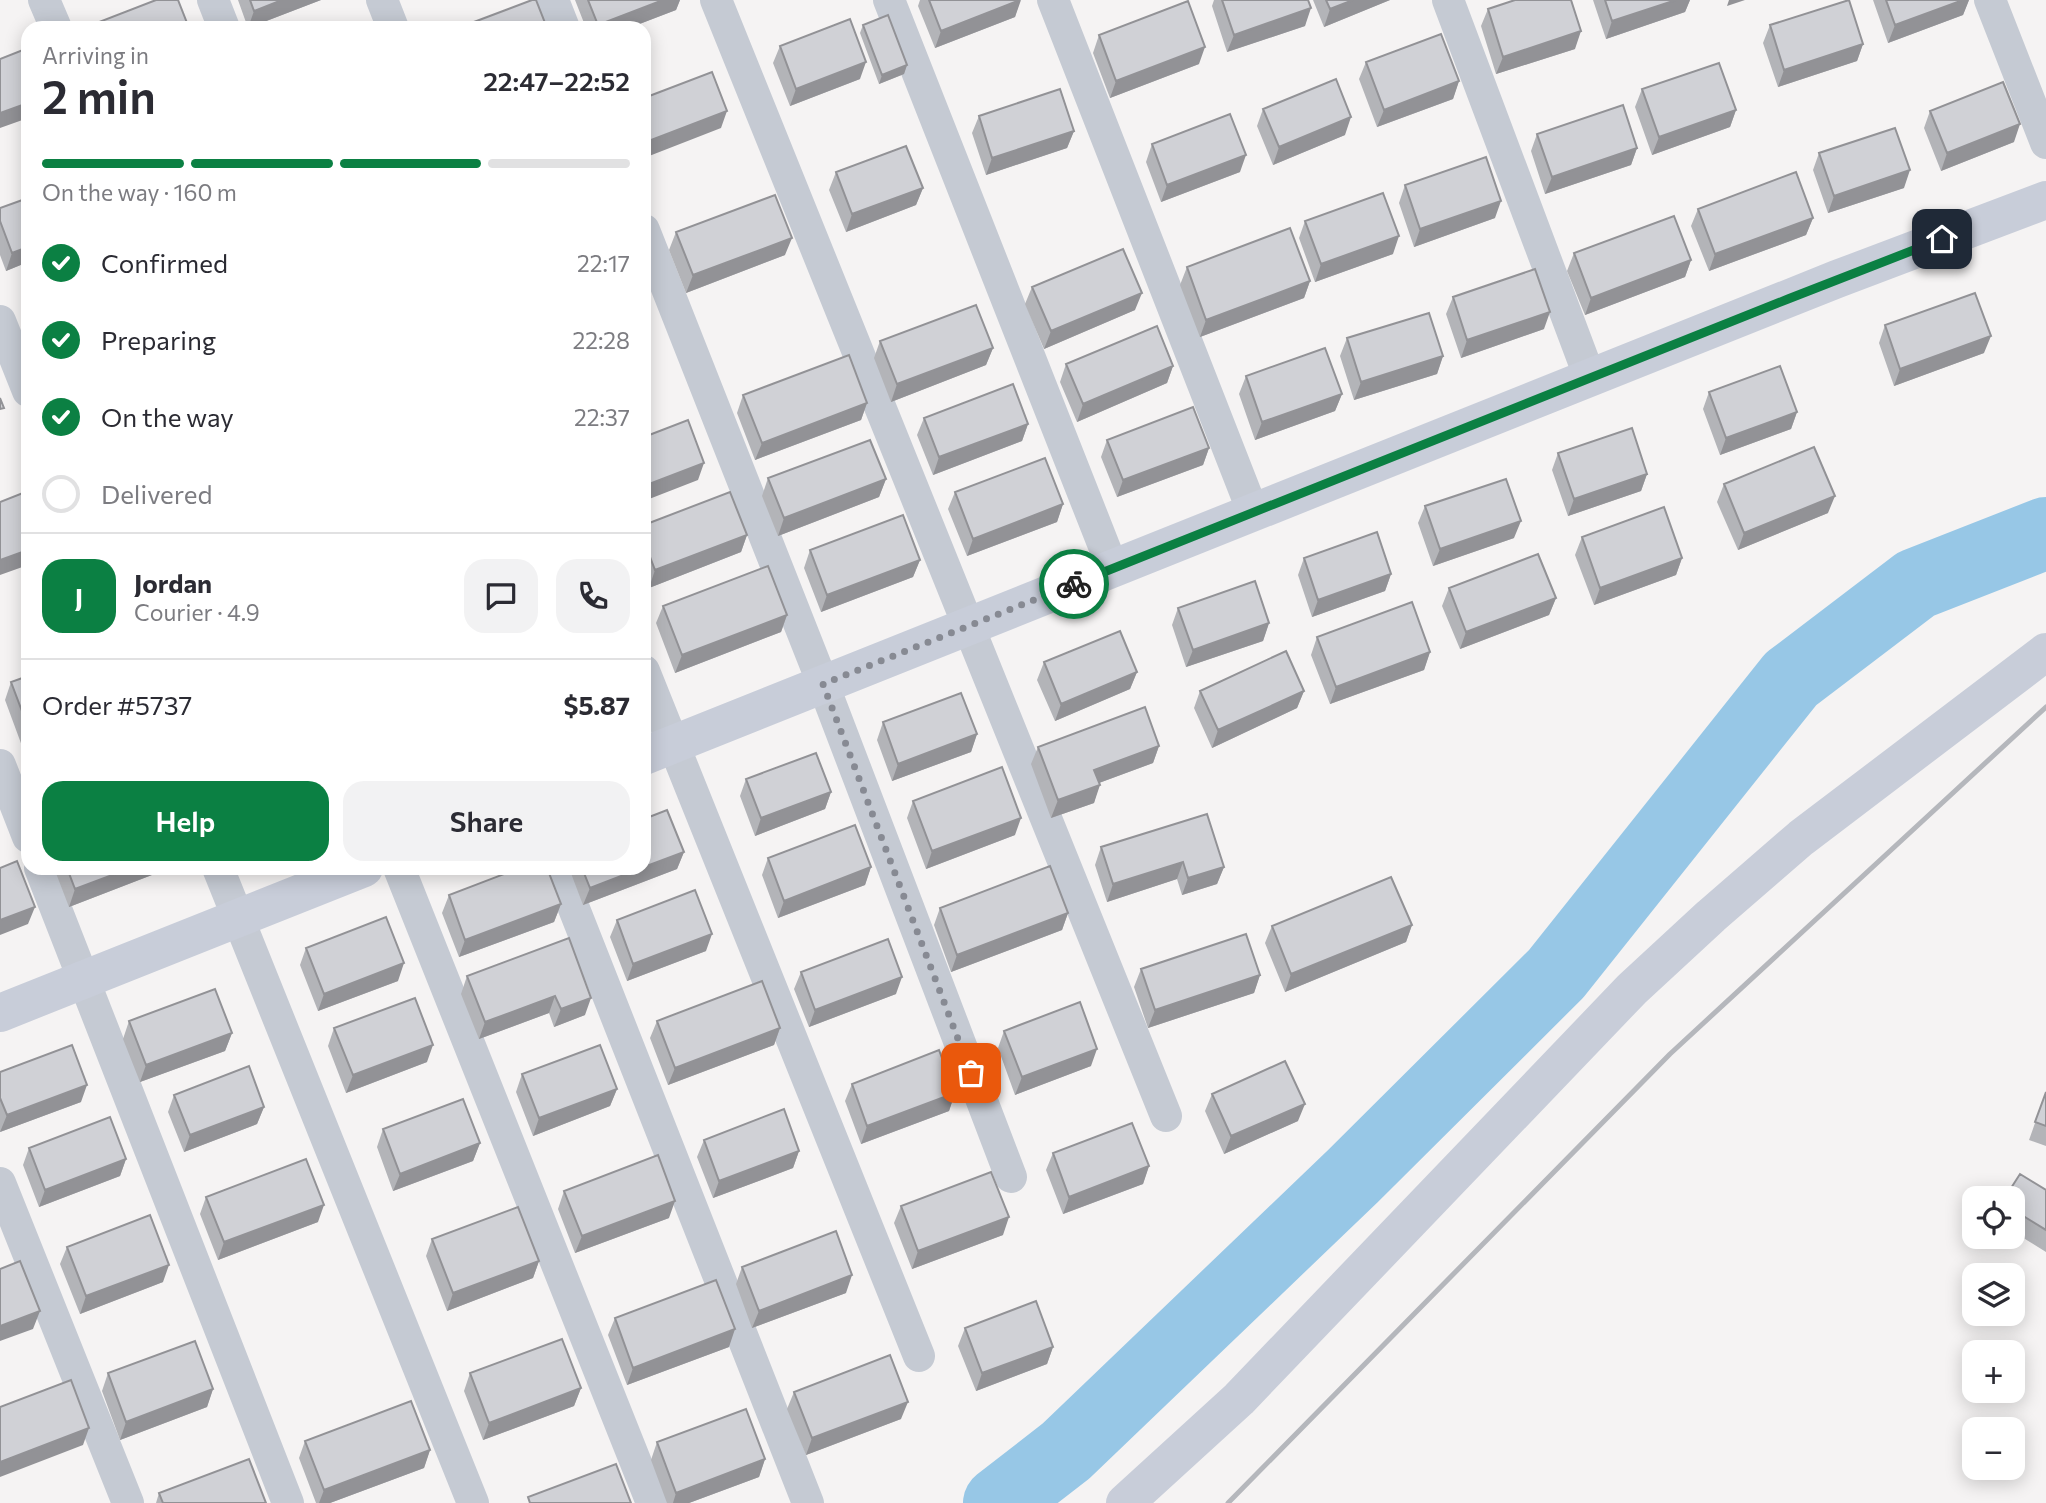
<!DOCTYPE html>
<meta charset="utf-8">
<style>
:root{--surface:#fff;--page:#f2f2f3;--text:#2b2b33;--muted:#7c7c81;--line:#e1e1e2;--accent:#0b8043}
body{margin:0;font-family:Commissioner,sans-serif;background:var(--page);color:var(--text);height:100vh;display:flex;flex-direction:column;font-size:26px;white-space:nowrap}
*{box-sizing:border-box;margin:0}
p{font-size:23px;color:var(--muted)}
.icon{flex:none;width:38px;height:38px;fill:none;stroke:currentColor;stroke-width:2;stroke-linecap:round;stroke-linejoin:round}
.map{position:relative;flex:1;overflow:hidden}
.details{position:absolute;left:21px;top:21px;width:630px;height:854px;display:flex;flex-direction:column;background:var(--surface);border-radius:21px;box-shadow:0 4px 18px #0003}
.details>*{flex:none}
.buttons{position:absolute;left:1962px;top:1186px;display:grid;gap:14px}
.buttons a{display:grid;place-items:center;width:63px;height:63px;border-radius:14px;background:var(--surface);box-shadow:0 4px 18px #0003;font-size:35px}
.pin{position:absolute;display:grid;place-items:center;width:60px;height:60px;color:#fff;margin:-30px;border-radius:14px;box-shadow:0 4px 10px #0006}
.courier{position:absolute;display:grid;place-items:center;width:70px;height:70px;margin:-35px;border:5px solid #0b8043;border-radius:50%;background:#fff;color:#222;box-shadow:0 2px 9px #0007}
.overview em{font-style:normal;font-weight:600}
.overview div{display:flex;flex-direction:column-reverse}
.overview{display:flex;align-items:center;justify-content:space-between;height:119px;padding:0 21px}
h1{font-size:46px;font-weight:600;line-height:52px}
.bar{display:grid;grid-template-columns:repeat(4,1fr);gap:10px 7px;align-content:center;height:84px;padding:0 21px}
.bar i{height:9px;border-radius:5px;background:var(--line)}
.bar .active{background:var(--accent)}
.bar p{grid-column:span 4}
.line{display:flex;align-items:center;gap:18px;padding:0 21px;border-top:2px solid var(--line)}
.line div{flex:1}
.round{display:grid;place-items:center;flex:none;width:74px;height:74px;border-radius:21px;background:var(--page)}
ol{padding:0 21px;list-style:none}
li{display:flex;align-items:center;gap:21px;height:77px}
li p{margin-inline-start:auto}
li .icon{padding:7px;border-radius:50%;background:var(--accent);color:#fff;stroke-width:4}
li:last-child{color:var(--muted)}
li i{width:38px;height:38px;border:4px solid var(--line);border-radius:50%}
.button{display:flex;gap:14px;margin-top:auto;padding:14px 21px}
.button a{flex:1;height:80px;border-radius:21px;background:var(--accent);color:#fff;font-size:28px;font-weight:600;line-height:80px;text-align:center}
.button a+a{background:var(--page);color:var(--text)}
.map>svg:first-child{display:block}
.lines{fill:none;stroke-linecap:round;stroke-linejoin:round}
.river{stroke:#97c7e6;stroke-width:72}
.street{stroke:#c5cad3;stroke-width:32}
.secondary{stroke:#c8cdd9;stroke-width:38}
.rail{stroke:#b5b7bc;stroke-width:5}
.wall{fill:#b3b4b8}
.shaded-wall{fill:#929296}
.building{fill:#d0d1d6;stroke:#929296;stroke-width:2}
.done{stroke:#878a93;stroke-width:7;stroke-dasharray:0 12.6}
.route{stroke:#0b8043;stroke-width:9}
</style>
<div class="map">
<svg width="2046" height="1503" viewBox="0 0 2046 1503">
<rect width="100%" height="100%" fill="#f5f3f3"/>
<g class="lines">
<path class="river" d="M999 1503 1066 1451 1353 1176 1556 974 1791 679 1916 584 2046 533"/>
<path class="street" d="M44 0 56 28
M213 0 224 28
M382 0 393 28
M553 0 564 28
M716 0 1166 1116
M889 0 1113 569
M1053 0 1253 512
M1448 0 1590 378
M1990 0 2046 143
M644 230 823 684 1011 1177
M0 321 28 391
M644 671 919 1356
M0 765 28 837
M40 868 288 1503
M218 868 473 1503
M399 868 652 1503
M558 868 808 1503
M0 1183 128 1503"/>
<path class="secondary" d="M644 756 1837 279 2046 200
M0 1013 364 868
M1125 1503 1239 1399 1632 989 1711 916 1801 838 2046 652"/>
<path class="rail" d="M1228 1503 1670 1054 2046 707"/>
</g>
<path class="wall" d="M238 0H321L248 28Z
M575 0H680L676 10 629 28H586Z
M920 0H1020L1015 17 935 48 918 6Z
M1214 0H1308L1305 26 1227 52 1212 6Z
M1313 0H1390L1324 27Z
M1593 0H1690L1685 12 1606 39Z
M1873 0H1969L1963 15 1888 43Z
M1488 9 1575 49 1496 74 1481 26Z
M863 25 907 65 904 74 879 84 860 33Z
M1770 25 1863 44 1857 61 1778 87 1763 43Z
M1099 35 1199 64 1110 98 1093 53Z
M780 46 860 79 790 106 773 63Z
M1366 62 1459 81 1453 99 1377 127 1359 79Z
M1642 89 1736 110 1730 127 1652 155 1635 107Z
M1263 109 1345 135 1273 165 1257 126Z
M1930 111 2014 142 1941 171 1924 128Z
M979 116 1074 131 1067 148 986 175 972 133Z
M1537 134 1637 148 1631 165 1545 194 1531 151Z
M1152 144 1240 172 1161 202 1146 162Z
M1819 153 1904 188 1828 213 1813 170Z
M836 172 923 188 916 205 846 232 829 190Z
M1405 185 1495 218 1414 247 1399 203Z
M28 198V262L6 271 0 255V208Z
M1698 209 1813 218 1806 235 1709 271 1691 226Z
M1305 221 1393 254 1315 282 1299 238Z
M676 232 785 255 686 293 669 250Z
M1574 253 1691 260 1685 277 1585 315 1567 271Z
M1187 267 1310 281 1304 298 1200 337 1180 285Z
M1032 287 1135 310 1044 349 1025 304Z
M1453 297 1544 329 1461 358 1446 314Z
M1885 325 1984 353 1894 386 1879 343Z
M1347 338 1443 356 1437 374 1354 400 1340 356Z
M880 341 993 348 986 365 891 402 874 358Z
M1066 364 1173 366 1167 383 1077 422 1060 382Z
M1246 376 1342 394 1335 411 1255 440 1239 394Z
M1709 392 1797 412 1791 429 1720 455 1703 409Z
M743 395 867 403 861 420 755 460 737 413Z
M924 418 1028 424 1022 441 933 475 917 435Z
M1107 440 1209 448 1203 465 1117 497 1101 457Z
M1558 453 1647 474 1641 491 1568 516 1552 470Z
M768 478 886 479 879 497 778 536 762 496Z
M1724 484 1828 513 1738 550 1717 502Z
M955 492 1063 504 1057 522 967 556 948 509Z
M1425 506 1514 538 1433 566 1418 523Z
M644 525 747 535 741 552 649 588 644 575Z
M1582 537 1682 558 1676 575 1594 605 1575 555Z
M810 550 920 560 913 577 821 612 804 568Z
M1304 558 1391 574 1385 591 1312 617 1298 575Z
M1449 588 1556 598 1549 615 1460 649 1442 606Z
M663 606 787 615 781 632 675 673 656 623Z
M1178 608 1269 623 1263 641 1186 667 1172 625Z
M1317 637 1430 652 1424 670 1330 704 1311 655Z
M1044 662 1137 672 1130 689 1055 721 1037 680Z
M28 676V744L22 746 5 700 11 682Z
M1200 691H1304L1297 708 1212 748 1194 708Z
M883 722 977 734 971 752 892 781 877 740Z
M1159 746 1153 763 1099 783 1094 803 1051 818 1031 764 1038 747Z
M746 779 831 792 825 809 755 836 740 796Z
M913 801 1015 835 926 869 907 818Z
M1101 847 1224 867 1217 884 1182 895 1177 879 1107 902 1095 865Z
M684 852 677 869 583 905 569 868H644Z
M768 858 871 867 865 885 778 918 762 875Z
M54 868H170L69 907Z
M449 895 561 904 554 922 459 957 442 913Z
M940 908 1068 913 1062 930 951 972 934 925Z
M617 920 706 951 627 981 610 937Z
M1412 925 1406 942 1285 992 1265 943 1272 926Z
M569 938 585 1015 554 1027 549 1013 479 1039 461 994 467 976Z
M306 948 398 981 318 1011 300 965Z
M1141 969 1260 975 1254 993 1148 1028 1134 987Z
M801 972 896 994 809 1027 794 989Z
M129 1021 232 1033 225 1051 140 1082 123 1039Z
M657 1021 780 1028 774 1045 668 1085 650 1038Z
M334 1028 427 1062 346 1093 328 1046Z
M1004 1031 1091 1066 1015 1095 998 1048Z
M0 1072 81 1102 0 1132Z
M522 1074 617 1089 610 1106 533 1136 516 1092Z
M852 1084 955 1093 949 1111 861 1144 845 1101Z
M2046 1092V1146L2029 1140Z
M1212 1094 1298 1121 1224 1154 1205 1111Z
M174 1095 264 1107 257 1124 184 1152 168 1112Z
M383 1129 480 1143 473 1161 393 1191 377 1147Z
M704 1140 799 1151 793 1168 713 1198 697 1157Z
M29 1148 126 1159 120 1176 39 1207 23 1165Z
M1053 1153 1149 1166 1143 1184 1063 1214 1046 1170Z
M2046 1190V1252L2012 1231V1199Z
M564 1191 669 1218 575 1253 558 1209Z
M206 1197 318 1222 218 1260 200 1214Z
M901 1206 1003 1235 912 1269 894 1223Z
M432 1239 539 1261 533 1278 447 1311 426 1256Z
M67 1247 163 1282 80 1314 60 1264Z
M742 1267 846 1293 752 1328 736 1284Z
M615 1318 729 1347 627 1385 608 1335Z
M965 1328 1053 1347 1047 1364 976 1391 958 1346Z
M108 1373 213 1389 207 1407 120 1440 102 1391Z
M470 1373 581 1388 574 1406 483 1440 464 1391Z
M794 1392 901 1419 806 1455 787 1409Z
M305 1441 430 1450 424 1468 330 1503H316L299 1458Z
M657 1442 765 1459 759 1477 689 1503H667L651 1460Z
M159 1493 266 1503H156Z"/>
<path class="shaded-wall" d="M282 0H321L248 28 254 11Z
M663 0H680L676 10 629 28H597L598 25Z
M1021 0 1015 17 935 48 941 31Z
M1353 0H1390L1324 27 1330 9Z
M1676 0H1690L1685 12 1606 39 1612 21Z
M1729 0H1745L1727 6Z
M1963 0H1969L1963 15 1888 43 1895 25Z
M1311 8 1305 26 1227 52 1234 35Z
M1581 31 1575 49 1496 74 1503 57Z
M1863 44 1857 61 1778 87 1784 70Z
M1205 47 1199 64 1110 98 1116 81Z
M866 62 860 79 790 106 796 89Z
M907 65 904 74 879 84 882 75Z
M1459 81 1453 99 1377 127 1384 110Z
M28 103V118L0 128V113Z
M1736 110 1730 127 1652 155 1659 137Z
M727 111 721 128 644 158V147L646 142Z
M1351 117 1345 135 1273 165 1279 147Z
M2020 124 2014 142 1941 171 1947 153Z
M1074 131 1067 148 986 175 992 158Z
M1637 148 1631 165 1545 194 1552 177Z
M1246 155 1240 172 1161 202 1167 185Z
M1910 170 1904 188 1828 213 1834 196Z
M923 188 916 205 846 232 852 214Z
M1501 201 1495 218 1414 247 1420 229Z
M1813 218 1806 235 1709 271 1715 254Z
M1399 236 1393 254 1315 282 1321 264Z
M792 238 785 255 686 293 693 275Z
M28 247V262L6 271 12 253Z
M1691 260 1685 277 1585 315 1591 298Z
M1310 281 1304 298 1200 337 1206 320Z
M1142 293 1135 310 1044 349 1051 331Z
M1550 312 1544 329 1461 358 1467 340Z
M1991 336 1984 353 1894 386 1900 369Z
M993 348 986 365 891 402 897 384Z
M1443 356 1437 374 1354 400 1361 382Z
M1173 366 1167 383 1077 422 1083 404Z
M1342 394 1335 411 1255 440 1262 422Z
M867 403 861 420 755 460 762 443Z
M1797 412 1791 429 1720 455 1726 438Z
M1028 424 1022 441 933 475 939 457Z
M1209 448 1203 465 1117 497 1123 480Z
M704 463 698 480 644 501V486Z
M1647 474 1641 491 1568 516 1574 499Z
M886 479 879 497 778 536 784 518Z
M1835 496 1828 513 1738 550 1744 533Z
M1063 504 1057 522 967 556 973 539Z
M1521 521 1514 538 1433 566 1440 549Z
M747 535 741 552 649 588 655 570Z
M28 550V565L0 575V560Z
M1682 558 1676 575 1594 605 1600 588Z
M920 560 913 577 821 612 827 595Z
M1391 574 1385 591 1312 617 1318 600Z
M1556 598 1549 615 1460 649 1466 632Z
M787 615 781 632 675 673 682 655Z
M1269 623 1263 641 1186 667 1193 650Z
M1430 652 1424 670 1330 704 1336 687Z
M1137 672 1130 689 1055 721 1061 704Z
M1304 691 1297 708 1212 748 1218 730Z
M28 731V744L22 746Z
M977 734 971 752 892 781 898 764Z
M1159 746 1153 763 1088 787 1094 770Z
M1100 785 1094 803 1051 818 1058 800Z
M831 792 825 809 755 836 761 818Z
M1021 818 1015 835 926 869 932 851Z
M684 852 677 869 583 905 590 888Z
M1183 862 1177 879 1107 902 1113 884Z
M871 867 865 885 778 918 784 901Z
M1224 867 1217 884 1182 895 1188 878Z
M131 868H170L69 907 75 889Z
M561 904 554 922 459 957 465 940Z
M35 907 28 924 0 935V920Z
M1068 913 1062 930 951 972 957 955Z
M1412 925 1406 942 1285 992 1291 974Z
M712 934 706 951 627 981 633 964Z
M404 963 398 981 318 1011 324 994Z
M1260 975 1254 993 1148 1028 1155 1010Z
M902 977 896 994 809 1027 815 1010Z
M555 996 549 1013 479 1039 485 1022Z
M591 998 585 1015 554 1027 561 1009Z
M780 1028 774 1045 668 1085 675 1068Z
M232 1033 225 1051 140 1082 146 1065Z
M433 1045 427 1062 346 1093 353 1075Z
M1097 1049 1091 1066 1015 1095 1022 1077Z
M87 1085 81 1102 0 1132 7 1115Z
M617 1089 610 1106 533 1136 539 1118Z
M955 1093 949 1111 861 1144 867 1126Z
M1305 1104 1298 1121 1224 1154 1231 1136Z
M264 1107 257 1124 184 1152 190 1135Z
M480 1143 473 1161 393 1191 400 1174Z
M799 1151 793 1168 713 1198 719 1181Z
M126 1159 120 1176 39 1207 45 1190Z
M1149 1166 1143 1184 1063 1214 1069 1197Z
M675 1201 669 1218 575 1253 582 1236Z
M324 1205 318 1222 218 1260 224 1242Z
M1009 1217 1003 1235 912 1269 918 1251Z
M539 1261 533 1278 447 1311 453 1293Z
M169 1265 163 1282 80 1314 86 1296Z
M852 1275 846 1293 752 1328 759 1311Z
M40 1311 33 1329 0 1341V1326Z
M735 1329 729 1347 627 1385 633 1368Z
M1053 1347 1047 1364 976 1391 982 1373Z
M581 1388 574 1406 483 1440 489 1423Z
M213 1389 207 1407 120 1440 126 1422Z
M908 1402 901 1419 806 1455 812 1438Z
M89 1428 83 1445 0 1477V1462Z
M430 1450 424 1468 330 1503H319L324 1490Z
M765 1459 759 1477 689 1503H673L676 1493Z"/>
<path class="building" d="M156 0H178L189 28H101L99 22Z
M250 0H282L254 11Z
M532 0H536L547 28H458Z
M588 0H663L598 25Z
M929 0H1020L941 31Z
M1222 0H1308L1311 8 1234 35Z
M1326 0H1353L1330 9Z
M1515 0H1571L1581 31 1503 57 1488 9Z
M1605 0H1676L1612 21Z
M1849 0 1863 44 1784 70 1770 25Z
M1886 0H1963L1895 25Z
M1188 1 1205 47 1116 81 1099 35Z
M888 15 907 65 882 75 863 25Z
M850 19 866 62 796 89 780 46Z
M1441 34 1459 81 1384 110 1366 62Z
M28 48V103L0 113V59Z
M1719 63 1736 110 1659 137 1642 89Z
M712 72 727 111 646 142 644 138V98Z
M1336 79 1351 117 1279 147 1263 109Z
M2003 82 2020 124 1947 153 1930 111Z
M1060 89 1074 131 992 158 979 116Z
M1623 105 1637 148 1552 177 1537 134Z
M1230 114 1246 155 1167 185 1152 144Z
M1895 128 1910 170 1834 196 1819 153Z
M906 146 923 188 852 214 836 172Z
M1486 157 1501 201 1420 229 1405 185Z
M1796 172 1813 218 1715 254 1698 209Z
M1383 193 1399 236 1321 264 1305 221Z
M775 195 792 238 693 275 676 232Z
M28 198V247L12 253 0 221V208Z
M1674 216 1691 260 1591 298 1574 253Z
M1290 228 1310 281 1206 320 1187 267Z
M1123 249 1142 293 1051 331 1032 287Z
M1535 269 1550 312 1467 340 1453 297Z
M1975 293 1991 336 1900 369 1885 325Z
M976 305 993 348 897 384 880 341Z
M1429 313 1443 356 1361 382 1347 338Z
M1157 326 1173 366 1083 404 1066 364Z
M1325 348 1342 394 1262 422 1246 376Z
M849 355 867 403 762 443 743 395Z
M1780 366 1797 412 1726 438 1709 392Z
M1013 384 1028 424 939 457 924 418Z
M0 398 4 408 0 409Z
M1193 407 1209 448 1123 480 1107 440Z
M688 420 704 463 644 486V437Z
M1632 428 1647 474 1574 499 1558 453Z
M870 440 886 479 784 518 768 478Z
M1814 447 1835 496 1744 533 1724 484Z
M1045 458 1063 504 973 539 955 492Z
M1506 479 1521 521 1440 549 1425 506Z
M28 491V550L0 560V502Z
M730 492 747 535 655 570 644 541V525Z
M1664 507 1682 558 1600 588 1582 537Z
M903 515 920 560 827 595 810 550Z
M1377 532 1391 574 1318 600 1304 558Z
M1538 554 1556 598 1466 632 1449 588Z
M768 566 787 615 682 655 663 606Z
M1255 581 1269 623 1193 650 1178 608Z
M1412 602 1430 652 1336 687 1317 637Z
M1120 631 1137 672 1061 704 1044 662Z
M1286 651 1304 691 1218 730 1200 691Z
M28 676V727L11 682Z
M961 693 977 734 898 764 883 722Z
M1145 707 1159 746 1094 770 1100 785 1058 800 1038 747Z
M816 753 831 792 761 818 746 779Z
M1002 767 1021 818 932 851 913 801Z
M667 810 684 852 644 867V819Z
M1207 814 1224 867 1188 878 1183 862 1113 884 1101 847Z
M855 825 871 867 784 901 768 858Z
M17 861 35 907 0 920V868Z
M1050 866 1068 913 957 955 940 908Z
M67 868H131L75 889Z
M520 868H547L561 904 465 940 449 895Z
M582 868H642L590 888Z
M1391 877 1412 925 1291 974 1272 926Z
M695 890 712 934 633 964 617 920Z
M386 917 404 963 324 994 306 948Z
M1246 934 1260 975 1155 1010 1141 969Z
M569 938 591 998 561 1009 555 996 485 1022 467 976Z
M888 939 902 977 815 1010 801 972Z
M762 981 780 1028 675 1068 657 1021Z
M215 989 232 1033 146 1065 129 1021Z
M415 998 433 1045 353 1075 334 1028Z
M1080 1002 1097 1049 1022 1077 1004 1031Z
M72 1045 87 1085 7 1115 0 1098V1072Z
M600 1045 617 1089 539 1118 522 1074Z
M939 1050 955 1093 867 1126 852 1084Z
M1285 1061 1305 1104 1231 1136 1212 1094Z
M249 1066 264 1107 190 1135 174 1095Z
M2046 1092V1126L2035 1122Z
M463 1099 480 1143 400 1174 383 1129Z
M784 1109 799 1151 719 1181 704 1140Z
M110 1117 126 1159 45 1190 29 1148Z
M1132 1123 1149 1166 1069 1197 1053 1153Z
M658 1155 675 1201 582 1236 564 1191Z
M306 1159 324 1205 224 1242 206 1197Z
M991 1172 1009 1217 918 1251 901 1206Z
M2020 1174 2046 1190V1230L2012 1209V1199H2004Z
M518 1207 539 1261 453 1293 432 1239Z
M150 1215 169 1265 86 1296 67 1247Z
M836 1231 852 1275 759 1311 742 1267Z
M20 1261 40 1311 0 1326V1269Z
M716 1280 735 1329 633 1368 615 1318Z
M1036 1301 1053 1347 982 1373 965 1328Z
M562 1339 581 1388 489 1423 470 1373Z
M195 1341 213 1389 126 1422 108 1373Z
M890 1355 908 1402 812 1438 794 1392Z
M71 1380 89 1428 0 1462V1407Z
M411 1401 430 1450 324 1490 305 1441Z
M746 1409 765 1459 676 1493 657 1442Z
M249 1459 266 1503H163L159 1493Z
M616 1464 631 1503H530L528 1497Z"/>
<g class="lines">
<path class="done" d="M971 1073 823 684 1074 584"/>
<path class="route" d="M1074 584 1788 299 1942 239"/>
</g>
</svg>
<div class="buttons">
<a><svg class="icon" aria-label="locate" viewBox="0 0 24 24"><circle cx="12" cy="12" r="6"/><path d="M12 2v4M12 18v4M2 12h4M18 12h4"/></svg></a>
<a><svg class="icon" aria-label="layers" viewBox="0 0 24 24"><path d="M12 4l9 5-9 5-9-5zM3 14l9 5 9-5"/></svg></a>
<a>+</a>
<a>−</a>
</div>
<div class="pin" style="left:971px;top:1073px;background:#ea580c"><svg class="icon" aria-label="bag" viewBox="0 0 24 24"><path d="M5 8h14l-1 12H6zM9 8a3 3 0 0 1 6 0"/></svg></div>
<div class="pin" style="left:1942px;top:239px;background:#1f2937"><svg class="icon" aria-label="home" viewBox="0 0 24 24"><path d="M3 11l9-7 9 7M6 9v11h12V9"/></svg></div>
<div class="courier" style="left:1074px;top:584px"><svg class="icon" aria-label="bike" viewBox="0 0 24 24"><circle cx="6" cy="16" r="4"/><circle cx="18" cy="16" r="4"/><path d="M6 16l4-8h5l3 8M10 8l3 8H6M13 5h3"/></svg></div>
<section class="details">
<div class="overview"><div><h1>2 min</h1><p>Arriving in</p></div><em>22:47–22:52</em></div>
<div class="bar"><i class="active"></i><i class="active"></i><i class="active"></i><i></i><p>On the way · 160 m</p></div>
<ol>
<li><svg class="icon" aria-label="check" viewBox="0 0 24 24"><path d="M5 12l5 5 9-10"/></svg>Confirmed<p>22:17</p></li>
<li><svg class="icon" aria-label="check" viewBox="0 0 24 24"><path d="M5 12l5 5 9-10"/></svg>Preparing<p>22:28</p></li>
<li><svg class="icon" aria-label="check" viewBox="0 0 24 24"><path d="M5 12l5 5 9-10"/></svg>On the way<p>22:37</p></li>
<li><i></i>Delivered</li>
</ol>
<div class="line" style="height:126px"><b class="round" style="background:var(--accent);color:#fff">J</b><div><b>Jordan</b><p>Courier · 4.9</p></div><a class="round"><svg class="icon" aria-label="chat" viewBox="0 0 24 24"><path d="M4 5h16v11H9l-5 4z"/></svg></a><a class="round"><svg class="icon" aria-label="phone" viewBox="0 0 24 24"><path d="M5 4h4l2 5-3 2q2 4 5 5l2-3 5 2v4C11 20 4 13 5 4z"/></svg></a></div>
<div class="line" style="height:91px"><div>Order #5737</div><b>$5.87</b></div>
<div class="button"><a>Help</a><a>Share</a></div>
</section>
</div>
